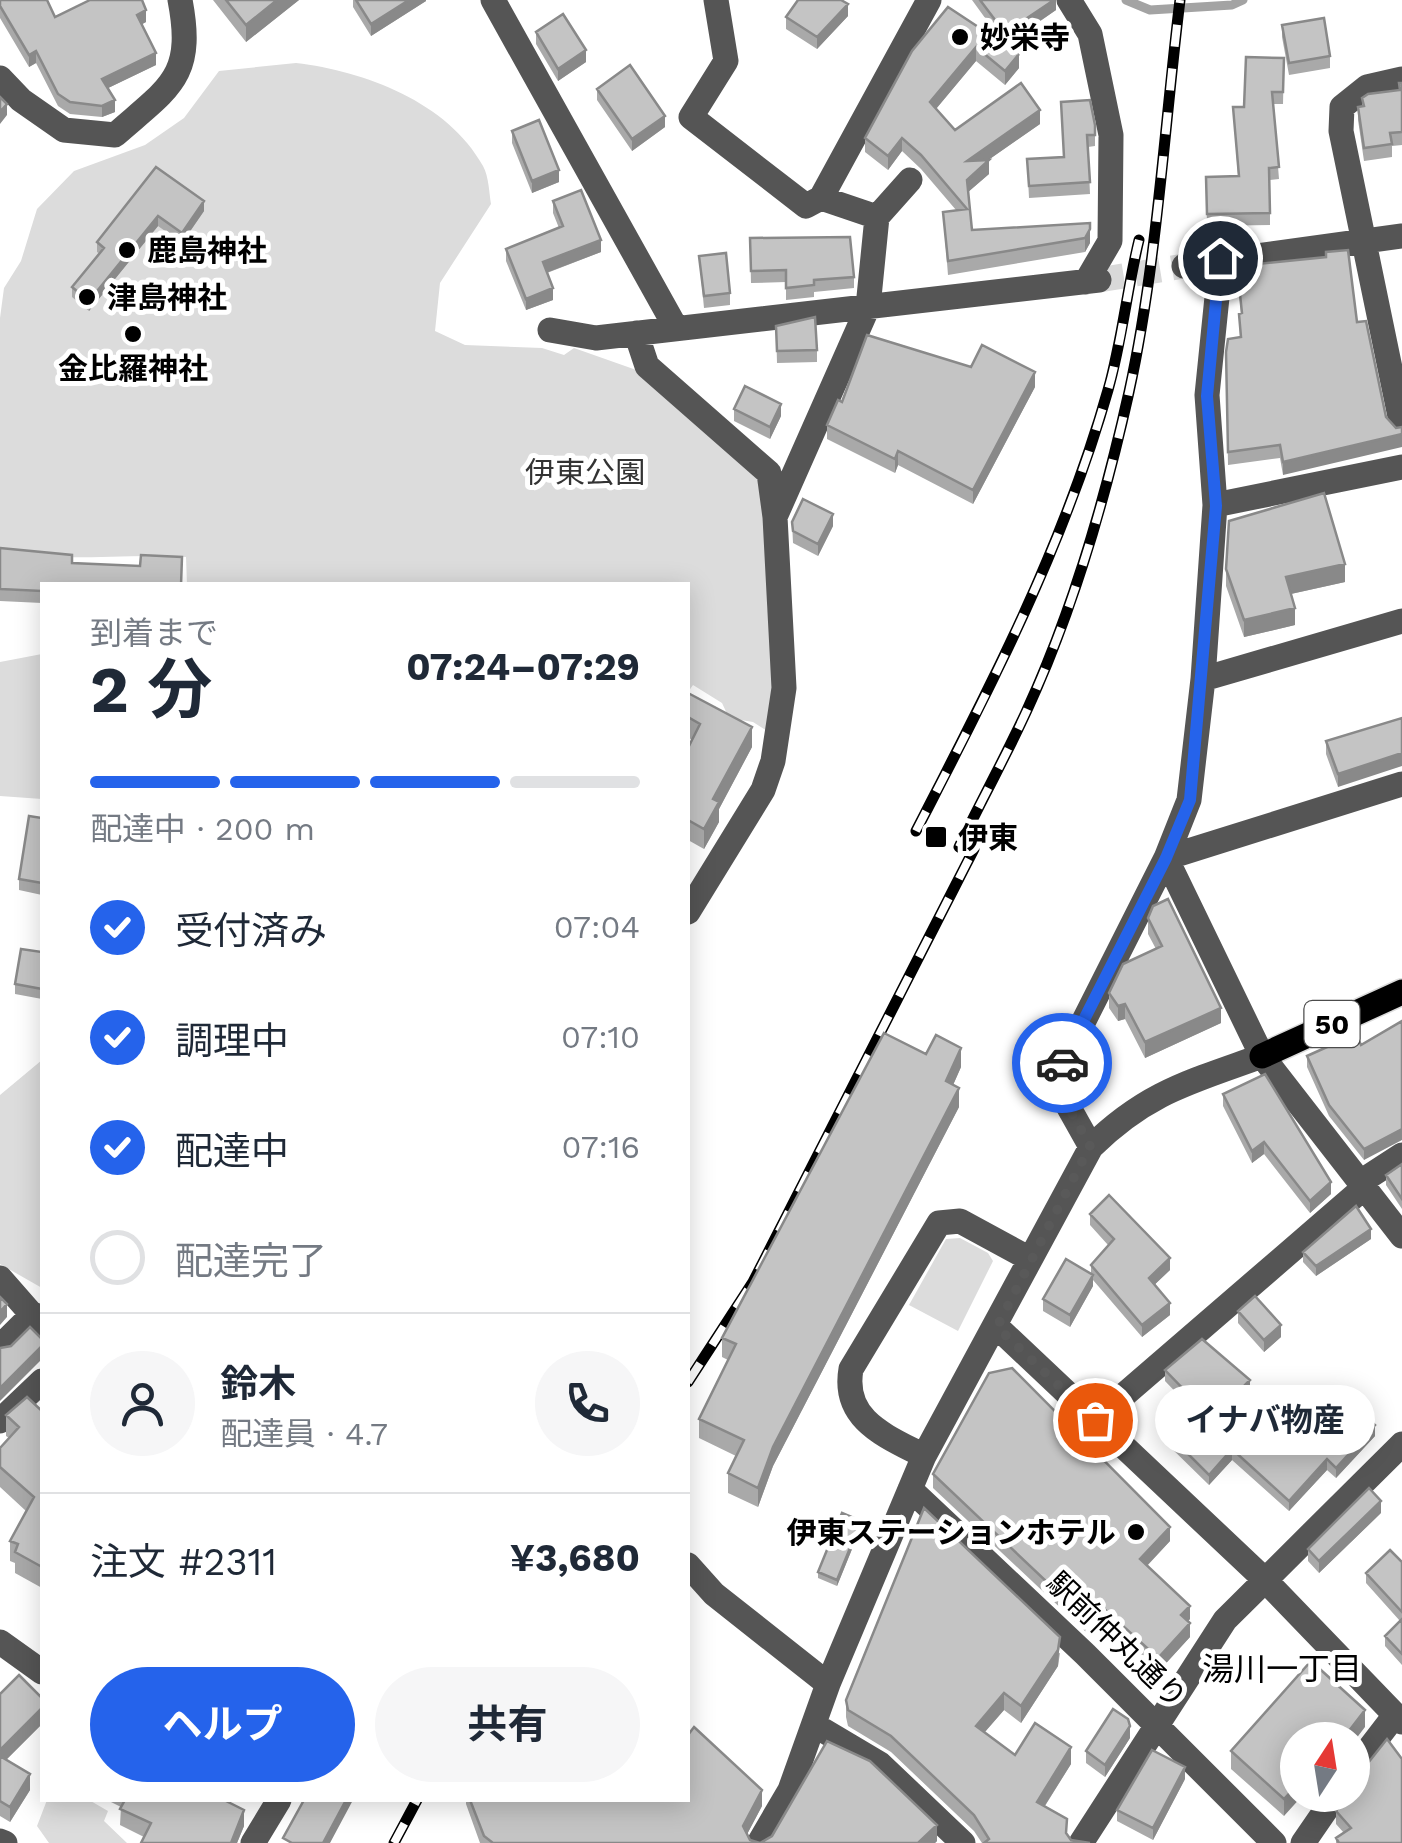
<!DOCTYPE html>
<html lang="ja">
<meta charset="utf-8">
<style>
:root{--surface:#fff;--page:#f6f6f7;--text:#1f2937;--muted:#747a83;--line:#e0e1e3;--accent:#2563eb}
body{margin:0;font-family:"Work Sans","Noto Sans JP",sans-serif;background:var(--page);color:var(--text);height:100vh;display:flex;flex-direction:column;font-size:38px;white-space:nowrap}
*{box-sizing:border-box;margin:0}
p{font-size:32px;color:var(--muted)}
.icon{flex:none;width:55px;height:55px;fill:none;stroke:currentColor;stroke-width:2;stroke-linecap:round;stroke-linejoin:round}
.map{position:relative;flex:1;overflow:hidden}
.side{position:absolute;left:40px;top:582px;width:650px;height:1220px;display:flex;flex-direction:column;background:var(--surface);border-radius:0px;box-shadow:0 5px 25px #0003}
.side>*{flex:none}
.needle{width:65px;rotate:12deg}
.fabs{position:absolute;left:1280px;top:1722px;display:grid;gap:20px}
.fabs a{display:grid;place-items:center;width:90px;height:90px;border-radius:50%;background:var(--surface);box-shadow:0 5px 25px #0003;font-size:50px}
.pin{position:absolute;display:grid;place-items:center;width:85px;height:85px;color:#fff;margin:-42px;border:5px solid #fff;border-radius:50%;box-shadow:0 2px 10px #0007}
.courier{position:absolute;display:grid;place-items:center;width:100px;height:100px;margin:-50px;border:8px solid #2563eb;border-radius:50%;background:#fff;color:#222;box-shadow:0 2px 12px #0007}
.bubble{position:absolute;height:70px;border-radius:35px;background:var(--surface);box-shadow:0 5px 25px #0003;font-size:32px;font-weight:700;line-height:70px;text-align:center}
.summary em{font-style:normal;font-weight:700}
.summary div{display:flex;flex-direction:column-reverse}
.summary{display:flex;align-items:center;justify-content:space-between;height:170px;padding:0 50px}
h1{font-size:65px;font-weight:700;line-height:75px}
.bar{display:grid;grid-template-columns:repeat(4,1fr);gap:15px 10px;align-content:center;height:120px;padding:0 50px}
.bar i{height:12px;border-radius:8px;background:var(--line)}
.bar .active{background:var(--accent)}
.bar p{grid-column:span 4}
.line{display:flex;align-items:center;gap:25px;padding:0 50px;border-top:2px solid var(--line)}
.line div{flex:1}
.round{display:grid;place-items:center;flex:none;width:105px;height:105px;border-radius:52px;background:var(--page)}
ol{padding:0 50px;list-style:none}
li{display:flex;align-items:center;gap:30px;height:110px}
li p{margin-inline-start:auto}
li .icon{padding:10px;border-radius:50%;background:var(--accent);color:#fff;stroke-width:4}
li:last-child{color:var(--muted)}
li i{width:55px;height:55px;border:5px solid var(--line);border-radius:50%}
.button{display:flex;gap:20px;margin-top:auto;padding:20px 50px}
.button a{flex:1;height:115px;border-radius:60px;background:var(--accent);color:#fff;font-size:40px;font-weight:700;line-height:115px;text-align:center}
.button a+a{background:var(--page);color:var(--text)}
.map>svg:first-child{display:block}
.green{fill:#dcdcdc}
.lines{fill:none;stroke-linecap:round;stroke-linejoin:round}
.stream{stroke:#a3a3a3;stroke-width:9}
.minor-tunnel{stroke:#d9d9d9;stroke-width:25;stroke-dasharray:25 12;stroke-linecap:butt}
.major-casing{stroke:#dbdbdb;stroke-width:28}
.minor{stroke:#555;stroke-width:25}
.major{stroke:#000;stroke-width:25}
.rail-casing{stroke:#000;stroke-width:11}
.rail{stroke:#fff;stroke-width:8;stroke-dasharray:22;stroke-linecap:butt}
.wall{fill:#a9a9a9}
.shaded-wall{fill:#898989}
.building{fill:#c4c4c4;stroke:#898989;stroke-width:2.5}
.done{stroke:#595959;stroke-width:10;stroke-dasharray:0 18}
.route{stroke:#2563eb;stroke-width:12}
.poi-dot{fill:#000;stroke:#fff;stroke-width:4}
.labels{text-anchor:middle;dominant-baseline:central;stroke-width:10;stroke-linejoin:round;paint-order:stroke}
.shield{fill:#fff;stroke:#4c4c4c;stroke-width:2.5}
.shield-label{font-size:28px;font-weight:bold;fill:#000}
.poi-label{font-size:30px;font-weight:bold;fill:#000;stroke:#fff;text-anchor:start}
.park-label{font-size:30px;fill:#333;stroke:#fff}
.street-label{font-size:30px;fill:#000;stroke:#fff}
.neighbourhood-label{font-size:32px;fill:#000;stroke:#fff}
</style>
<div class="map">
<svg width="1402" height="1843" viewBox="0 0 1402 1843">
<rect width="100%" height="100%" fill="#fff"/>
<path class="green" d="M296 63C364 71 448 102 483 166 489 177 489 193 491 204L440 283 435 331 465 345 542 348 564 355 574 348 642 372 757 476 769 550 767 600 775 695 769 732 753 722 729 718 722 703 693 685 688 692V585H187L186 557C121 553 65 563 0 552V318L4 288 21 261 37 209 74 171 145 145 184 118 219 71Z
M42 654V799L0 796V662Z
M42 1060V1288L0 1264V1095Z
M960 1238 988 1253 993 1261 958 1331 909 1305 946 1239Z
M47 1800H89L108 1811 104 1821 127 1843H49L37 1826Z"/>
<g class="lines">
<path class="stream" d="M1126 0 1150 10 1232 5 1243 0"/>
<path class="minor-tunnel" d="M1099 280 1184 266"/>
<g class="major-casing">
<path id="major" d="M1262 1056 1402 992"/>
</g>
<path class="minor" d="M493 0 676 328
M716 0 726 61 691 117 806 206 821 198
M1069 0 1090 34 1111 135 1110 241 1086 282
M0 78 21 100 64 130 115 135C169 87 195 78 180 0
M1402 79 1367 87 1342 107 1341 131 1402 426
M877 217 821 198 929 0
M1221 258 1207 395 1215 505 1203 679 1189 800 1166 858 1262 1056 1402 1236
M1184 266 1402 236
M550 330 596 338 1099 280
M636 333 647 366 769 473 775 517 784 688 773 761 763 790 688 912
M1215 505 1402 467
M775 517 868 307 877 217 910 180
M1203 679 1402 621
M1091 1147 1068 1106 1059 1070 1166 858 1402 784
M1362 1181 1402 1155
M0 1278 42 1326
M997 1327 1263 1578 1402 1722
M0 1347 33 1314
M1095 1420 1366 1186
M0 1421 42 1381
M924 1456C886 1436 842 1420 851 1369L939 1223 960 1221 1030 1259
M910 1489 1085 1654 1274 1843
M688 1565 714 1594 828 1684
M0 1642 42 1672
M816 1726 880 1764 963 1843
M1352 1771 1395 1715
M0 1841 5 1843
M253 1843 279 1800
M759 1843 790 1790 828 1684 924 1456 1091 1147C1147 1092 1190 1082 1262 1056
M1081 1843 1225 1620 1402 1444
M1303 1843 1336 1795"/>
<use href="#major" class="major"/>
<g class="rail-casing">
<path id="rail" d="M916 831C990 688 1064 545 1108 390 1122 341 1127 289 1139 240
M959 847C981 801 1006 756 1027 710 1073 610 1105 500 1129 392 1157 264 1164 130 1180 0
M688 1382 753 1282 974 849
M394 1843 417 1800"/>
</g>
<use href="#rail" class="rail"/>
</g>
<path class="wall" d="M0 0 55 17 146 22 142 24 156 65 108 88 115 112 102 117 70 114 58 106 36 63 29 67 0 18Z
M213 0H299L246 42Z
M353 0H426V1L371 36 353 7Z
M972 0H1056V10L1006 45 1019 68 1005 85 976 61 936 109 955 130 1040 124 988 160 989 174 968 192 972 230 1090 223V243L1085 252 948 275 943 212 956 210 921 169 902 151 888 170 865 152V138L948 7 1004 44Z
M848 16 817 49 786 29V17Z
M1282 25 1330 56V68L1289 75 1282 37Z
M536 32 586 62 558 81 536 44Z
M1284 58 1283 104H1273L1279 179 1270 180V225L1207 226 1206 177 1238 176 1233 107H1244Z
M1399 83H1402V145L1392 146V157L1364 161 1358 120V107L1362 106V98L1399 90Z
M597 89 665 127 632 151 597 100Z
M1061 102 1095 125V146L1088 147 1090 194 1029 198 1027 159 1064 157Z
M512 131 559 182 532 193 512 143Z
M156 167 204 211 182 243 158 226 89 311 72 297V287L100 254 97 252V242Z
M553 201 601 252 547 273 553 300 526 310 506 261V249L559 228 553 213Z
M750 238 854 277V288L814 292V297L786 300V282L751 283Z
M1348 250 1283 475 1280 458 1228 465 1226 352 1240 338 1239 314H1241L1237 266 1326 257Z
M699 256 730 293V305L704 308Z
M776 326 817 350V362L777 363Z
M1035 387 973 504 898 465 895 473 827 439V425L842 402Z
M734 409 781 416 770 439 734 421Z
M792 522 833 526 818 556 793 543Z
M0 548 72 555V563L140 566 141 555 182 557 181 585H42V603L0 601Z
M1226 569 1345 582 1291 594 1295 625 1244 637 1226 586Z
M688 693 752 747 719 809V822L704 849 688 840V748L692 740 688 737Z
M1402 718 1338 787 1326 754V741Z
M42 818V895L19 890V879Z
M1148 918 1221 1023 1145 1058 1125 1019 1118 1021 1109 1008V993L1156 949 1148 934Z
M42 952V999L15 994V984Z
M1402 1021 1364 1160 1329 1116 1307 1067V1056L1361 1045Z
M926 1054 961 1067 953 1085 959 1107 773 1466 758 1507 728 1493V1473L736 1456 699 1438V1419L728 1360 722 1357V1338Z
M1223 1094 1331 1194 1310 1213 1264 1154 1252 1163 1223 1106Z
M1402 1164V1209L1386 1185V1175Z
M1090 1214 1170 1270 1154 1285 1170 1315 1142 1337 1093 1280V1286L1070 1327 1043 1311V1299L1091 1273V1265L1108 1245 1090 1225Z
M1371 1239 1316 1276 1303 1262V1252Z
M1238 1311 1281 1337 1264 1352 1238 1323Z
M1165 1370 1250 1391 1246 1394 1296 1440 1375 1436 1336 1478 1327 1470 1289 1511 1232 1460 1209 1485 1164 1441V1430L1188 1405 1165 1381Z
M42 1411V1588L15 1573V1563L10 1561V1541L26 1511 0 1487V1448L9 1438 6 1436V1415Z
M933 1474 1170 1541 1147 1566 1190 1619 1188 1621 1190 1637 1158 1672 1099 1618 1086 1632 933 1488Z
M1381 1513 1319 1573 1308 1561V1549Z
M861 1527 837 1586 818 1578V1572Z
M1402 1562V1665L1385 1646V1636L1400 1621 1366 1583V1573Z
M1060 1653 1058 1666 1021 1723 1004 1710 985 1732 1015 1755 1071 1764 1045 1806 1071 1840 1090 1843H982L974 1831 891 1752 848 1726 846 1717V1700Z
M0 1694 42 1698V1724L6 1760 30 1790 10 1822 0 1816Z
M1365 1727 1298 1740 1284 1816 1231 1769V1751Z
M1130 1738 1105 1777 1086 1763V1751Z
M1185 1779 1153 1840 1117 1821V1810Z
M107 1800H224L244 1826 237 1843H141L144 1837 120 1825 121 1807Z
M466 1800H688L762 1806 747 1834 750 1840 760 1843 937 1841 935 1843H480L466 1804Z
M1336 1811 1402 1843H1336V1838L1344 1833 1336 1824Z"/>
<path class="shaded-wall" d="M277 0H299L246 42V25Z
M409 0H426V1L371 36V24Z
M1054 0H1056V10L1005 45V33Z
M848 4V16L817 49V37Z
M146 10V22L137 27V15Z
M976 47V61L930 116V102Z
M586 50V62L558 81V69Z
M36 51V63L29 67V55Z
M156 53V65L102 91V79Z
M1019 54V68L1005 85V71Z
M115 100V112L102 117V106Z
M7 104V115L0 124V112Z
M1040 110V124L967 175V161Z
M665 116V127L632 151V139Z
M902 138V151L888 170V156Z
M989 160V174L967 193V180Z
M559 170V182L532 193V181Z
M204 201V211L182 243V233Z
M158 216V226L89 311V301Z
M1090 229V243L1085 252V238Z
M601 240V252L543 274V262Z
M553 288V300L526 310V299Z
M1035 372V387L973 504V490Z
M781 404V416L770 439V427Z
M1402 434V447L1283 475V462Z
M898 451V465L895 473V459Z
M833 514V526L818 556V544Z
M1345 564V582L1286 595V577Z
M1295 608V625L1244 637V620Z
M752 727V747L719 809V822L704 849V829L713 799Z
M1402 753V766L1338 787V774Z
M1125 1004V1019L1118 1021V1006Z
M1221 1008V1023L1145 1058V1042Z
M961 1048V1067L946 1101V1081Z
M959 1088V1107L773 1466 758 1507V1488L773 1447Z
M1402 1129V1140L1364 1160V1149Z
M1264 1142V1154L1252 1163V1151Z
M1331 1182V1194L1310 1213V1201Z
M1371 1229V1239L1316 1276V1266Z
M1170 1258V1270L1149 1290V1278Z
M1093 1275V1286L1070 1327V1315Z
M1170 1303V1315L1142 1337V1325Z
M7 1304V1317L0 1325V1312Z
M1281 1325V1337L1264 1352V1340Z
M42 1346V1359L0 1401V1388Z
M1250 1380V1391L1241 1400V1389Z
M1375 1425V1436L1336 1478V1468Z
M1232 1449V1460L1209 1485V1475Z
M1327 1459V1470L1289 1511V1501Z
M1381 1501V1513L1319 1573V1561Z
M861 1521V1527L837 1586V1580Z
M1170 1527V1541L1140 1573V1559Z
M1099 1604V1618L1086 1632V1619Z
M1190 1606V1619L1181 1628V1615Z
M1190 1623V1637L1158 1672V1658Z
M1060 1637 1058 1666 1021 1723V1706Z
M1004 1693V1710L976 1742V1726Z
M42 1708V1724L0 1766V1750Z
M1365 1710V1727L1352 1744V1740H1342Z
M1130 1726V1738L1105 1777V1765Z
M1071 1747V1764L1037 1818V1802Z
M1185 1767V1779L1153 1840V1828Z
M30 1774V1790L10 1822V1807Z
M1298 1784V1795H1303L1284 1816V1799Z
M762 1790V1806L743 1842V1826Z
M346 1800H353L330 1843H323Z
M244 1810V1826L237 1843H231Z
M937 1825V1841L935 1843H918Z"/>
<path class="building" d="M0 0H47L55 17 90 0H142L146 10 137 15 156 53 102 79 115 100 102 106 70 102 58 94 36 51 29 55 0 6Z
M226 0H277L246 25Z
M356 0H409L371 24Z
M798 0H841L848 4 817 37 786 17Z
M980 0H1054L1005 33Z
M948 7 1019 54 1005 71 976 47 930 102 955 130 1021 83 1040 110 967 161 989 160 967 180 972 230 1090 223V229L1085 238 948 261 943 212 967 209 921 155 902 138 888 156 865 138 912 51Z
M563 14 586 50 558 69 536 32Z
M1324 18 1330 56 1289 63 1282 25Z
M1246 57 1284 58 1283 92H1272L1279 167 1269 168 1270 213 1207 214 1206 177 1239 176 1233 107H1244Z
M630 65 665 116 632 139 597 89Z
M1399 83H1402V132L1390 133 1392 144 1364 148 1358 107 1364 106 1362 98 1368 94 1400 90Z
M0 97 7 104 0 112Z
M1090 100 1095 125V135H1087L1090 182 1029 186 1027 159 1064 157 1061 102Z
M539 120 559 170 532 181 512 131Z
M156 167 204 201 182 233 158 216 89 301 72 287 104 248 97 242Z
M581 190 601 240 543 262 553 288 526 299 506 249 563 226 553 201Z
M850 237 854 277 814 280V285L786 288V270L751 271 750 238Z
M1348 250 1357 322 1366 321 1386 417 1396 428 1402 427V434L1283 462 1280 445 1228 452 1226 352 1228 339 1241 337 1239 314 1242 313 1237 266 1326 257V252Z
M726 253 730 293 704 296 699 256Z
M815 317 817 350 777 351 776 326Z
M867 335 971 367 982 345 1035 372 973 490 898 451 895 459 827 425 838 400 842 402Z
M745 386 781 404 770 427 734 409Z
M1324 493 1345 564 1286 577 1295 608 1244 620 1226 569 1229 521Z
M803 499 833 514 818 544 793 531 792 522Z
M0 548 72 555V563L140 566 141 555 182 557 181 585H42V591L0 589Z
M688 693 752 727 713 799 719 802 704 829 688 820V748L700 724 688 717Z
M1402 718V753L1338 774 1326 741Z
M29 816 42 818V883L19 879Z
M1168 899 1221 1008 1145 1042 1125 1004 1118 1006 1109 993 1123 964 1162 946 1148 918 1153 906Z
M21 949 42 952V989L15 984Z
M1402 1021V1129L1364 1149 1329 1105 1307 1056 1356 1034 1361 1045Z
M884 1033 926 1054 936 1035 961 1048 946 1081 959 1088 773 1447 758 1488 728 1473 744 1440 699 1419 736 1344 722 1338Z
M1265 1074 1331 1182 1310 1201 1264 1142 1252 1151 1223 1094Z
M1402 1164V1199L1386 1175Z
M1109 1195 1170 1258 1149 1278 1170 1303 1142 1325 1091 1265 1114 1239 1090 1214Z
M1356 1206 1371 1229 1316 1266 1303 1252Z
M1066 1259 1093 1275 1070 1315 1043 1299Z
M1255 1296 1281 1325 1264 1340 1238 1311Z
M0 1297 7 1304 0 1312Z
M30 1327 42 1339V1346L0 1388V1348L11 1346Z
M1202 1339 1250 1380 1241 1389 1296 1440 1340 1392 1375 1425 1336 1468 1327 1459 1289 1501 1232 1449 1209 1475 1164 1430 1193 1399 1165 1370Z
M1012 1368 1170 1527 1140 1559 1190 1606 1181 1615 1190 1623 1158 1658 1099 1604 1086 1619 933 1474 989 1373Z
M27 1397 42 1411V1567L15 1552 18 1544 10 1541 34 1497 0 1467V1448L19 1427 6 1415Z
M1369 1488 1381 1501 1319 1561 1308 1549Z
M924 1508 1060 1637 1058 1650 1021 1706 1004 1693 976 1726 1015 1755 1035 1723 1071 1747 1037 1802 1067 1819 1066 1833 1071 1840 1090 1843H984L989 1839 974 1815 891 1736 848 1710 846 1700Z
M842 1513 861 1521 837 1580 818 1572Z
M1390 1550 1402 1562V1612L1366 1573Z
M1402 1619V1654L1385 1636Z
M1311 1661 1365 1710 1342 1740H1298V1784L1284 1799 1231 1751Z
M19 1675 42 1698V1708L0 1750V1694Z
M1113 1709 1128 1719 1130 1726 1105 1765 1086 1751Z
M694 1727 762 1790 743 1826 750 1840 760 1843 772 1836 827 1741 870 1761 937 1825 918 1843H493L484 1836 470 1800H688V1735Z
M1387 1739 1402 1759V1843H1339L1336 1838 1351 1828 1336 1811 1347 1795H1352V1773L1364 1768Z
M1152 1750 1185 1767 1153 1828 1117 1810Z
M0 1756 30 1774 10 1807 0 1801Z
M125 1800H224L244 1810 231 1843H141L151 1823 120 1809Z
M304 1800H346L323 1843H292L283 1838Z"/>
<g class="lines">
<path class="done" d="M1062 1063 1059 1070 1068 1106 1090 1146 997 1327 1095 1420"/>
<path class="route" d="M1062 1063 1166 858 1190 800 1216 506 1207 396 1220 258"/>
</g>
<g class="poi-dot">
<circle cx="960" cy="37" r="10"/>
<circle cx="127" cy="250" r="10"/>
<circle cx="87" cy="297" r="10"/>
<circle cx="133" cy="334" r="10"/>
<rect x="924" y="825" width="24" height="24" rx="5"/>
<circle cx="1136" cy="1532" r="10"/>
</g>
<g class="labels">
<rect class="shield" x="1304.5" y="1001" width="55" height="46" rx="8"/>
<g class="shield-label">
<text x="1332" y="1024">50</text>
</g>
<g class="poi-label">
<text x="980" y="37">妙栄寺</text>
<text x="147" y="250">鹿島神社</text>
<text x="107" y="297">津島神社</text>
<text x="133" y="368" text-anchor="middle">金比羅神社</text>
<text x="958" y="837">伊東</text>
<text x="1116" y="1532" text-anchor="end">伊東ステーションホテル</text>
</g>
<g class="park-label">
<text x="585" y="472">伊東公園</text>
</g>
<g class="street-label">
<text transform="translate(1117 1640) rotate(44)">駅前仲丸通り</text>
</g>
<g class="neighbourhood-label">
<text x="1282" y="1669">湯川一丁目</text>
</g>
</g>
</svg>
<div class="fabs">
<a><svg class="needle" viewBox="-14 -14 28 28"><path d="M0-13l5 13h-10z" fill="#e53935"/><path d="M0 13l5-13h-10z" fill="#747a83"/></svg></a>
</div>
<div class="pin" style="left:1095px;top:1420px;background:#ea580c"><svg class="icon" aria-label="bag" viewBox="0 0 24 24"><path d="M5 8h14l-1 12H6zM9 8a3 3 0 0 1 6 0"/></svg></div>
<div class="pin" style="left:1220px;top:258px;background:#1f2937"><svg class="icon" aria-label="home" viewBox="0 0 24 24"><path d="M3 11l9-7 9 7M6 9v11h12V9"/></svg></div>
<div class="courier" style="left:1062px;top:1063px"><svg class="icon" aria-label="car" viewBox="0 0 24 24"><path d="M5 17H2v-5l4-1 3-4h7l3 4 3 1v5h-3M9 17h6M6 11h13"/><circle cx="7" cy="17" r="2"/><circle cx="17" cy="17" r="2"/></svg></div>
<div class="bubble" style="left:1155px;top:1385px;width:220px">イナバ物産</div>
<section class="side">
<div class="summary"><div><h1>2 分</h1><p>到着まで</p></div><em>07:24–07:29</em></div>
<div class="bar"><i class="active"></i><i class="active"></i><i class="active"></i><i></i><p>配達中 · 200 m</p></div>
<ol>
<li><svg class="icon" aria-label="check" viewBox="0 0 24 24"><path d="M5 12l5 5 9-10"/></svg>受付済み<p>07:04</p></li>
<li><svg class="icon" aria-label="check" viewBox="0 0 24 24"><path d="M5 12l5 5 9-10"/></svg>調理中<p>07:10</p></li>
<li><svg class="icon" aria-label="check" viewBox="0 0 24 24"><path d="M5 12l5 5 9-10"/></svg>配達中<p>07:16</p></li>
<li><i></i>配達完了</li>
</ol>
<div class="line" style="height:180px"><a class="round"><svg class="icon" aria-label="person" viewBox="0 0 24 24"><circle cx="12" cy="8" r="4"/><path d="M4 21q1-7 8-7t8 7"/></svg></a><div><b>鈴木</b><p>配達員 · 4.7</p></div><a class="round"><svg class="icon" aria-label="phone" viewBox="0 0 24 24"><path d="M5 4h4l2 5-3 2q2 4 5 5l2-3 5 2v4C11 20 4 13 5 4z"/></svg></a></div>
<div class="line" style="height:130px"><div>注文 #2311</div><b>¥3,680</b></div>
<div class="button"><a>ヘルプ</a><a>共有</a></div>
</section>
</div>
